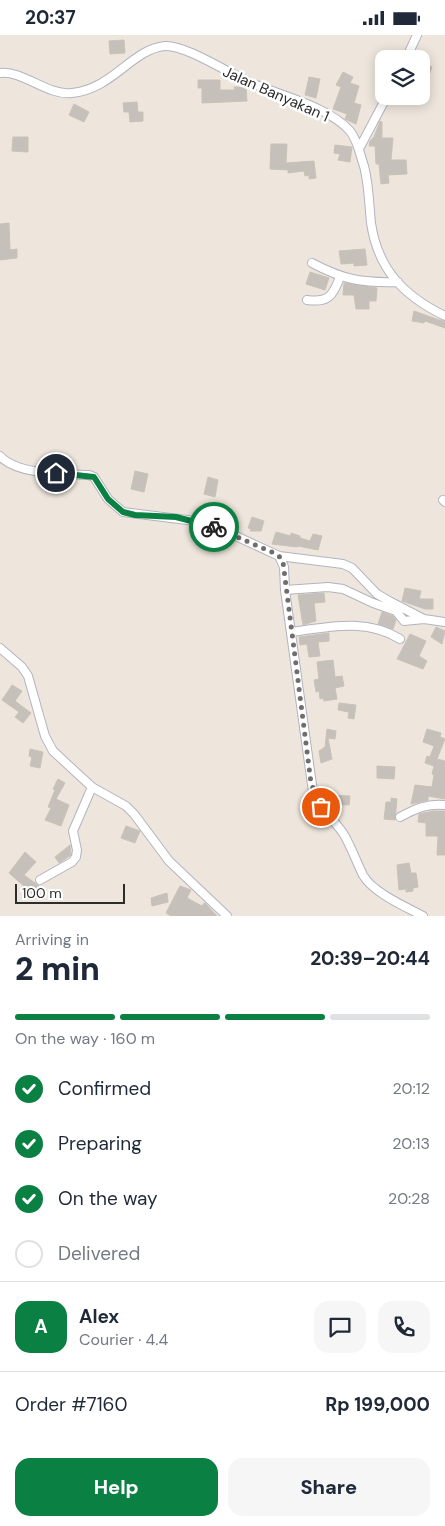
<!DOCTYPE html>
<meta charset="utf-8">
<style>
:root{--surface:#fff;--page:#f6f6f7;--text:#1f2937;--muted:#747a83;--line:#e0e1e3;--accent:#0b8043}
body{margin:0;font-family:"DM Sans",sans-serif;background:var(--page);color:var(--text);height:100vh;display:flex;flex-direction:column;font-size:19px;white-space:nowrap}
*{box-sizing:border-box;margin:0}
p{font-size:16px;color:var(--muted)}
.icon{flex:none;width:28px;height:28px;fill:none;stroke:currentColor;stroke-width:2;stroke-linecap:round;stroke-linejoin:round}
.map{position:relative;height:881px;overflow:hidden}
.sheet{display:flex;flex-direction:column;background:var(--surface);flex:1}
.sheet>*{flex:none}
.tools{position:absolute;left:375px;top:15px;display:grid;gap:10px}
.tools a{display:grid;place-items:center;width:55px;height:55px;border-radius:10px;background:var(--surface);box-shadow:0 2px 12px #0003;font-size:25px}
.scale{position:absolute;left:15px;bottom:12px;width:110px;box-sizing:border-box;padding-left:5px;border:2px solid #2c2c2c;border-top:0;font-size:14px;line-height:18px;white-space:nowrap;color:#2c2c2c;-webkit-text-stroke:4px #fff;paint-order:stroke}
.pin{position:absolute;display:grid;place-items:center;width:42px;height:42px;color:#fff;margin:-21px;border:2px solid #fff;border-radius:50%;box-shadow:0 1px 5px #0007}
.courier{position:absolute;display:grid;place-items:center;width:50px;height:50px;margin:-25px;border:4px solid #0b8043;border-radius:50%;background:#fff;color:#222;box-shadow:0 1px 6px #0007}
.summary em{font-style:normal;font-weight:800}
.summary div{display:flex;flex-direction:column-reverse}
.summary{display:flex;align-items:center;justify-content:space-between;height:85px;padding:0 15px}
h1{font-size:32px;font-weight:800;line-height:38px}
.bar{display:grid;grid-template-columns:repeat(4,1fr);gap:8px 5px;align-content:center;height:60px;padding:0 15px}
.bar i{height:6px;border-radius:4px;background:var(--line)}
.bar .current{background:var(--accent)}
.bar p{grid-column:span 4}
.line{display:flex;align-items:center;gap:12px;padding:0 15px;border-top:1px solid var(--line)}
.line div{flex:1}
.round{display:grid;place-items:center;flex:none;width:52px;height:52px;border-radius:15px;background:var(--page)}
ol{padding:0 15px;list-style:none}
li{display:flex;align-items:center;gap:15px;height:55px}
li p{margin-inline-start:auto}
li .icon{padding:5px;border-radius:50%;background:var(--accent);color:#fff;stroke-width:4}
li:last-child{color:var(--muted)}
li i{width:28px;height:28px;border:2px solid var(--line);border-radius:50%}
.primary-button{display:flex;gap:10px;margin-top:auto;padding:10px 15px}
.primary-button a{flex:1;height:58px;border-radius:15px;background:var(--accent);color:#fff;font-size:20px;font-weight:800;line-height:58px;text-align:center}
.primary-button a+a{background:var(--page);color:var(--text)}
.status{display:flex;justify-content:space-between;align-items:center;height:35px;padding:0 25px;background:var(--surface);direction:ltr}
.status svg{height:14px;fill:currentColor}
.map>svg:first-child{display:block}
.building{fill:#c6c0ba;stroke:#c9c2b7}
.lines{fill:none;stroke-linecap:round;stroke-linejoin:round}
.minor-casing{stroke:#b1b4c0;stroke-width:10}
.minor{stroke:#fff;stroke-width:8}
.done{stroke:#706d6a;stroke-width:5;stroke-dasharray:0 9}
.route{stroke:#0b8043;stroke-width:6}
.labels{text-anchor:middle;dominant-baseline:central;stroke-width:5;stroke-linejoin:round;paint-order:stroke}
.street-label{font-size:15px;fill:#2c2c2c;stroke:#fff}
</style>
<div class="status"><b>20:37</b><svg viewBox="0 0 49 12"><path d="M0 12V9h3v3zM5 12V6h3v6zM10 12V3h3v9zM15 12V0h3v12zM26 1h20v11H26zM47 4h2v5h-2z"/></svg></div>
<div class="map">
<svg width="445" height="881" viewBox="0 0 445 881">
<rect width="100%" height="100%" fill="#eee6dd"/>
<path class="building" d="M124 5 125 18 110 19 109 6Z
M421 27 432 32 427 46 421 44Z
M343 37 353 42 350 48 359 51 354 68 361 70 356 89 345 84 347 79 333 74 341 52 336 50Z
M309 42 320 44 316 63 305 60Z
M198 45H220V55H235L234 52H246L247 66 202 68V53H198Z
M137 67 138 77H143V86L130 87 129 77H124L123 68Z
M74 69 89 77 84 87 69 80Z
M380 86 382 87V103H393L391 125H406L407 139 388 140 389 148 381 149 379 129H376L375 111H369L370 106 374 102Z
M13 102H28V117L12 116Z
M271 109H287L286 128 314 126 316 143 309 144V140L305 141 304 136 288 138V135L270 134Z
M335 110 352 112 350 127 338 125 340 119 334 118Z
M9 188 10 215 17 214V223L0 225V189Z
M365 214 367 230 354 231V228L341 229 339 216Z
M310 237 329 243 325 255 306 249Z
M344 248 377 253 376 266H369V274H356L354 260H343Z
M414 276 445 287V293L425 286 424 288 412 286Z
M135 436 148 439 144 457 131 454Z
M208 442 218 445 215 462 204 459Z
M252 482 264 486 261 496H250L251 494 248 493Z
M276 497 291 501V498L300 501V503L310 506 313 499 322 501 318 515 298 511 297 512 272 509Z
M405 553 421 556 419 564H433V574H425L402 566Z
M324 558 325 567 314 568 316 586 303 590 298 560Z
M382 577 393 581 396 585 393 594 378 589Z
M436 592 445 596 442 609 431 602Z
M329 598V606L318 607 320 621 309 622 307 609 300 610 299 602Z
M410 599 426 606 419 621 427 626 423 634 397 624Z
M333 625 335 642 342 641 344 651 335 653 337 664 324 666 323 663 320 664 319 656 316 657 314 645 319 644 317 627Z
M12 650 22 656 15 666 31 678 23 688 15 682 19 677 2 665Z
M339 668 356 670 354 684 348 683 349 677 338 675Z
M327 694 336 696 335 704 328 703 332 724 321 728 319 716 325 712Z
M427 694 441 698 440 702 445 704 437 724 445 726V764L428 761V765L411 769 415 750 432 752 434 740 432 739 434 731 425 728 427 721 430 722 434 711 423 707Z
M30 714 43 717 40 733 30 731 32 722 29 721Z
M377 731 395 732 394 744 377 743Z
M58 744 65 748 56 764 69 770 61 791 45 785 51 773 48 772 55 755 53 754Z
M331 760 350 761 349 770 331 769Z
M391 763 397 764 395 785 384 784 386 767H391Z
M433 776H445V820H437L438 801H426V788L418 787 419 779Z
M126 791 140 796 135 808 121 803Z
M70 810 71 820 59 828 55 822Z
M25 817 36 827 24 840 39 851 33 859 9 838Z
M409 828 411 838H416L418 852 413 853V856L406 857V854L399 855 397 830Z
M180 851 191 855 187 863 202 871 204 868 206 869 217 881H171L166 878Z
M167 858 168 867 152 871 151 863Z"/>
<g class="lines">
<g class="minor-casing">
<path id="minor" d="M406 24 417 0
M0 38C23 35 47 61 72 58 113 54 132 14 165 11 185 10 225 36 245 45 276 60 327 70 350 96 358 106 360 120 364 131 369 150 369 169 371 188 378 235 404 261 445 281
M359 114 387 61
M312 228C344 245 362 248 398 247
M307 265C328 268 333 261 340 242
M0 421C17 440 65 439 89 440L94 442 108 464 123 477 195 486 225 496 279 521 284 532 285 555 313 757C320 773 333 784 343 798 351 811 356 826 363 840 372 857 406 872 423 881
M443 465 445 467
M279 521 343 529 352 533 377 559 391 567 424 584 445 587
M285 555 328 552 343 554 373 568 396 576 404 586 424 584
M291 597C329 592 366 583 400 604
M0 613 22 632 28 641 45 701 53 716 92 752 126 771 134 779 169 826 227 881
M400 782C415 774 427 768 445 770
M40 845 72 827 76 822 77 815 73 796 92 752"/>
</g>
<use href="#minor" class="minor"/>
</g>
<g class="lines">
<path class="done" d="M214 492 274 518 279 521 283 527 311 748 321 772"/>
<path class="route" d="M56 438 94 442 108 464 123 477 135 480 176 482 214 492"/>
</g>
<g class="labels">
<g class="street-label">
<text transform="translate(276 59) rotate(24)">Jalan Banyakan 1</text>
</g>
</g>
</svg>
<div class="tools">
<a><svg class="icon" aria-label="layers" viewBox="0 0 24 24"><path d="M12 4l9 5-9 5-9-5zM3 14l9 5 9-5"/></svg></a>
</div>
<div class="scale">100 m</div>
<div class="pin" style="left:321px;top:772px;background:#ea580c"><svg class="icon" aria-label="bag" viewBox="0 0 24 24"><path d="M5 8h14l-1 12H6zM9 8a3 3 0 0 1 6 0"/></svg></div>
<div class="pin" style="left:56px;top:438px;background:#1f2937"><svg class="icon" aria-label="home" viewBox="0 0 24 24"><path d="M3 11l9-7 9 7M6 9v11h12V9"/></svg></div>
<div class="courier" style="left:214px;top:492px"><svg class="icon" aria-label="bike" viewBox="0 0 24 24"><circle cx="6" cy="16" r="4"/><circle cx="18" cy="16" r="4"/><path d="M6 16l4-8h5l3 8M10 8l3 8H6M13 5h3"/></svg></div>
</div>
<section class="sheet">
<div class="summary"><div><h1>2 min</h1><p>Arriving in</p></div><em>20:39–20:44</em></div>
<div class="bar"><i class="current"></i><i class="current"></i><i class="current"></i><i></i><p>On the way · 160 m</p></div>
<ol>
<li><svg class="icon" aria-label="check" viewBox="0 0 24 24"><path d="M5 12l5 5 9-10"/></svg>Confirmed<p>20:12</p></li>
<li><svg class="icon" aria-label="check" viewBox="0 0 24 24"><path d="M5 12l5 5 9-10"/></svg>Preparing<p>20:13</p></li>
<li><svg class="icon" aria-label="check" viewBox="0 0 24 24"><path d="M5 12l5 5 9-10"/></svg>On the way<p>20:28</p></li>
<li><i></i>Delivered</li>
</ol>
<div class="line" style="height:90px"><b class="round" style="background:var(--accent);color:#fff">A</b><div><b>Alex</b><p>Courier · 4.4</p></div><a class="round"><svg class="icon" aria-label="chat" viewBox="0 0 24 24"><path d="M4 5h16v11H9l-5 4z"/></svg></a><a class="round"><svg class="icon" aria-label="phone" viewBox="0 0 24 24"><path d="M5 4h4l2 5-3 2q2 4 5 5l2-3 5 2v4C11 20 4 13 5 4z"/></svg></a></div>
<div class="line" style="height:65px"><div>Order #7160</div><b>Rp 199,000</b></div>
<div class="primary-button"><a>Help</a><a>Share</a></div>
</section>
